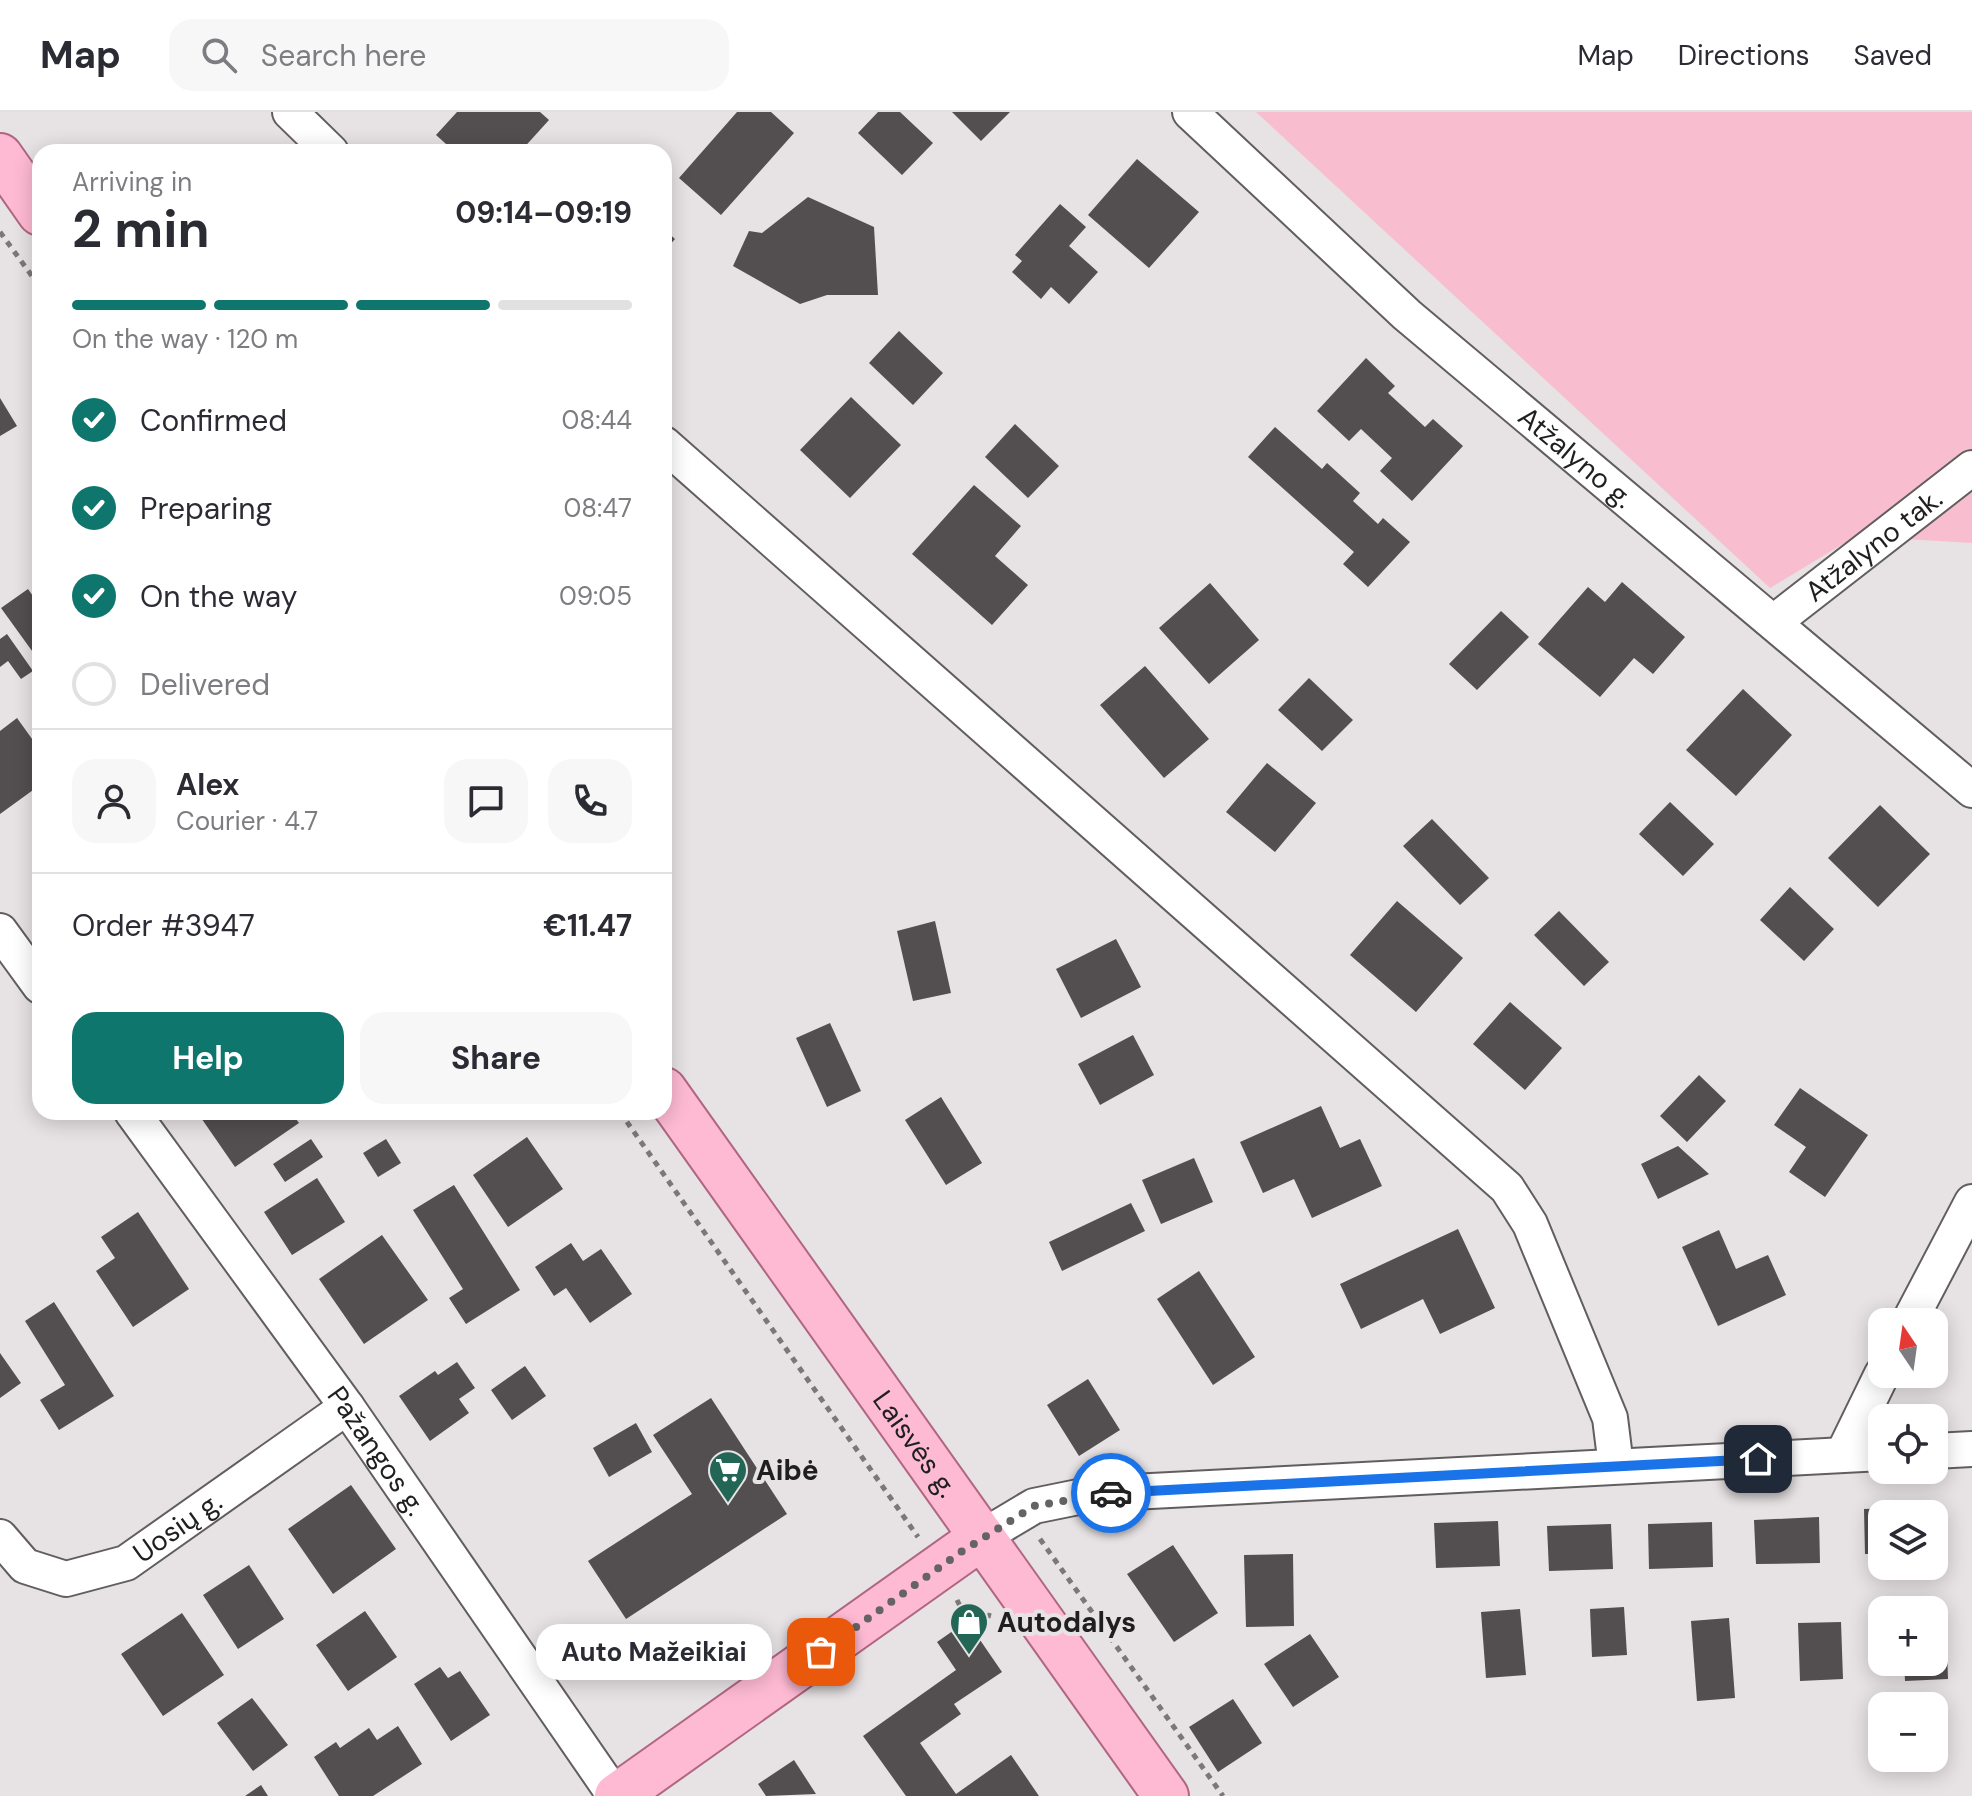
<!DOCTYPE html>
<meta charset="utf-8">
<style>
:root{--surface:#fff;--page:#f7f7f7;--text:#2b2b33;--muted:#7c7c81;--line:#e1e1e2;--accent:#0f766e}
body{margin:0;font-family:"DM Sans",sans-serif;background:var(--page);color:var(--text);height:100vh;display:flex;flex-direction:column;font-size:30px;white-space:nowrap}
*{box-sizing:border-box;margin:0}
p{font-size:26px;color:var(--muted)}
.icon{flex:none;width:44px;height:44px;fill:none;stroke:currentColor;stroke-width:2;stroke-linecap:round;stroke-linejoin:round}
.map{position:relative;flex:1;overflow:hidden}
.panel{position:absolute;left:32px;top:32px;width:640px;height:976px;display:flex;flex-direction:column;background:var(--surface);border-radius:24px;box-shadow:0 4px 20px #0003}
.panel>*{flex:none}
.needle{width:52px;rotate:347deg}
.tools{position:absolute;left:1868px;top:1196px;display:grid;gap:16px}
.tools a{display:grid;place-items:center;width:80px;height:80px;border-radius:16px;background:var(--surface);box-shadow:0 4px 20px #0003;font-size:40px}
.pin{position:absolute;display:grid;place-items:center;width:68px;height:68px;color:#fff;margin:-34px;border-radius:16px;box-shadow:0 4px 12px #0006}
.courier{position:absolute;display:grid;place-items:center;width:80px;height:80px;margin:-40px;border:6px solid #1a73e8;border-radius:50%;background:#fff;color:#222;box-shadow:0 2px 10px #0007}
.bubble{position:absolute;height:56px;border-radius:24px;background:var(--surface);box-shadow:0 4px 20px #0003;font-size:26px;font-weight:700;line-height:56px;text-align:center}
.overview em{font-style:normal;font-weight:700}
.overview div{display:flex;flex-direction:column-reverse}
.overview{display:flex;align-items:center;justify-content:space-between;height:136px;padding:0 40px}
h1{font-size:52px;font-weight:700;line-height:60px}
.bar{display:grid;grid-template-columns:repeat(4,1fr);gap:12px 8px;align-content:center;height:96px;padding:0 40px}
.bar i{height:10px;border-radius:6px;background:var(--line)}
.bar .active{background:var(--accent)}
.bar p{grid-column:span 4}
.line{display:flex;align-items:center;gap:20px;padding:0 40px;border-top:2px solid var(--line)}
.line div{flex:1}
.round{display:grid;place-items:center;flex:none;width:84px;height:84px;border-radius:24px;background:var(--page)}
ol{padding:0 40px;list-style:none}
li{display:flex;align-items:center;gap:24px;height:88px}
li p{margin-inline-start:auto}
li .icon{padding:8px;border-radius:50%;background:var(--accent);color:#fff;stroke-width:4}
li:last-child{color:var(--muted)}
li i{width:44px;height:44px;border:4px solid var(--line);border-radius:50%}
.button{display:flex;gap:16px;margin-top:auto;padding:16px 40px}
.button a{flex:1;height:92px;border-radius:24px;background:var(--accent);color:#fff;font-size:32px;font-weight:700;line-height:92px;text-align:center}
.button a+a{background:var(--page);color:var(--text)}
header{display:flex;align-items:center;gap:48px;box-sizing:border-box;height:112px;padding:0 40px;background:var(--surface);border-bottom:2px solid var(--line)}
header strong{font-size:38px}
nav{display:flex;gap:44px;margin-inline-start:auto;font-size:28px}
.search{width:560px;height:72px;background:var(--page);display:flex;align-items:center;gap:20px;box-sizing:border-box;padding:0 28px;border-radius:24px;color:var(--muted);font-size:30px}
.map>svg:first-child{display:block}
.green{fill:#f8bed0}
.building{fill:#534e4f}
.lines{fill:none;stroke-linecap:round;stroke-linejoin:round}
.street-casing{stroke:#625e5f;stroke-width:38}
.primary-casing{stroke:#b06680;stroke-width:48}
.path{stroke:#7b7878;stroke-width:5;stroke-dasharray:6 6;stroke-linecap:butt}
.street{stroke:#fff;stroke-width:34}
.primary{stroke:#febad3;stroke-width:44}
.done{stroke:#666364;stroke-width:8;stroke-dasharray:0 14.4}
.route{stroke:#1a73e8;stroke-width:10}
.labels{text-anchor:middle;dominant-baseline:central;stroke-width:8;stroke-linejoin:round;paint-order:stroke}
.street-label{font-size:28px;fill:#201f1f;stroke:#e7e2e3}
.poi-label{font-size:28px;font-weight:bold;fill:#201f1f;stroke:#e7e2e3;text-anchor:start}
</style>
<header>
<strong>Map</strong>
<div class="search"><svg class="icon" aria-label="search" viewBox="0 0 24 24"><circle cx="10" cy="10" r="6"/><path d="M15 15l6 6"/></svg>Search here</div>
<nav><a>Map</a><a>Directions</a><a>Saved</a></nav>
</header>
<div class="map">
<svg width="1972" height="1684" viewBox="0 0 1972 1684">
<rect width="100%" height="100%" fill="#e7e2e3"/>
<path class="green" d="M1256 0H1972V431L1856 424 1770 476Z"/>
<path class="building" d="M457 0H540L549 8 520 40H455L436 23Z
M737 0H771L794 21 721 103 679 66Z
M878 0H900L933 31 902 63 858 21Z
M952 0H1010L981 29Z
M1137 47 1199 100 1149 156 1088 103Z
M808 85 874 115 878 183H827L800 192 733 154 749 119 762 121Z
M1060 92 1086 115 1069 134 1098 160 1069 192 1051 175 1041 187 1012 160 1022 149 1015 143Z
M664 117 675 127 664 139Z
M899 219 943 261 913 293 869 251Z
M1366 246 1395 274 1388 281 1425 315 1433 307 1463 334 1412 389 1380 359 1392 346 1361 317 1349 329 1317 299Z
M851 285 901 333 850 386 800 338Z
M0 286 17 314 0 324Z
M1015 312 1059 354 1028 386 985 345Z
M1275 315 1322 357 1327 351 1360 381 1353 389 1378 412 1383 406 1410 430 1368 475 1343 452 1354 440 1248 345Z
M974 373 1021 414 995 444 1028 473 992 513 912 442Z
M1622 470 1685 525 1653 562 1634 546 1600 585 1538 532 1588 475 1605 490Z
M1210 471 1259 528 1209 572 1159 516Z
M28 477 40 494V550L1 496Z
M1501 499 1529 525 1477 578 1449 552Z
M7 522 33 559 21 567 8 549 0 555V527Z
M1145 554 1209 627 1164 666 1100 593Z
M1309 566 1353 608 1322 639 1278 598Z
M1743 577 1792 623 1736 684 1686 638Z
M17 606 40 638V673L0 702V619Z
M1267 651 1316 691 1275 740 1226 700Z
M1670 690 1714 732 1683 764 1639 722Z
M1880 693 1930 742 1878 795 1828 746Z
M1432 707 1489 766 1460 793 1403 734Z
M1790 775 1834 817 1804 849 1760 808Z
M1397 789 1463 846 1416 900 1350 843Z
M1559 799 1609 850 1584 874 1534 823Z
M935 809 951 881 913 889 897 819Z
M1116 827 1141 875 1081 906 1056 857Z
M1510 890 1562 936 1525 978 1473 932Z
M830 911 861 979 827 995 796 926Z
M1133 923 1154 963 1100 993 1078 952Z
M1699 963 1726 989 1687 1030 1660 1004Z
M1800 976 1868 1023 1825 1085 1789 1060 1806 1035 1774 1013Z
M941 985 982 1051 946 1073 905 1008Z
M1321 994 1340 1036 1360 1027 1382 1074 1312 1106 1294 1067 1263 1081 1240 1030Z
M197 1000H291L299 1011 235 1055Z
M527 1025 563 1077 508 1115 473 1063Z
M311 1027 323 1045 285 1070 273 1052Z
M386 1027 401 1051 378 1065 363 1041Z
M1678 1034 1709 1062 1658 1087 1641 1052Z
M1194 1046 1213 1090 1161 1112 1142 1068Z
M317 1066 345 1110 292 1143 264 1100Z
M454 1073 520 1178 466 1212 449 1186 463 1177 413 1098Z
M1131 1091 1145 1119 1062 1159 1049 1130Z
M138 1100 189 1177 133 1215 96 1159 115 1146 101 1125Z
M1458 1117 1495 1196 1440 1222 1423 1187 1361 1217 1340 1172Z
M1719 1118 1736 1157 1768 1143 1786 1183 1718 1214 1682 1135Z
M382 1123 428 1188 364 1232 319 1167Z
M571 1131 583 1149 601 1137 632 1182 590 1211 566 1176 554 1184 535 1155Z
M1199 1159 1255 1245 1213 1273 1157 1187Z
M54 1190 114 1284 59 1318 40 1288 65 1273 25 1209Z
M0 1241 21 1271 0 1286Z
M457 1250 475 1276 459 1287 469 1301 430 1329 399 1284 435 1259 438 1263Z
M525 1254 546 1284 512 1308 491 1278Z
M1088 1267 1120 1318 1079 1344 1047 1293Z
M711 1286 787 1402 626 1507 588 1449 692 1382 653 1323Z
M636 1311 652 1340 609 1365 593 1336Z
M351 1373 396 1437 333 1482 288 1417Z
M1928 1395V1402H1882V1442H1865L1864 1397Z
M1819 1405 1820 1451 1756 1452 1754 1408Z
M1498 1409 1500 1454 1436 1456 1434 1411Z
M1712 1410 1713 1455 1649 1457 1648 1412Z
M1611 1412 1613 1457 1549 1459 1547 1414Z
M1173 1433 1218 1501 1174 1530 1127 1462Z
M1293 1442 1294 1514 1246 1515 1244 1443Z
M249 1453 284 1507 238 1537 203 1483Z
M1624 1495 1627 1543 1592 1545 1590 1497Z
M1520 1497 1526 1563 1486 1566 1481 1500Z
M365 1499 397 1545 348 1579 316 1533Z
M182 1501 224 1563 163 1604 121 1542Z
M1729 1506 1735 1586 1697 1589 1691 1509Z
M967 1509 1002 1560 954 1592 961 1602 920 1631 956 1682 1011 1643 1039 1684H906L863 1624 956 1558 937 1530Z
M1841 1510 1843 1567 1800 1569 1798 1511Z
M1934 1510H1946L1948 1567 1905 1569 1904 1550H1934Z
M1310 1522 1339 1565 1293 1595 1264 1552Z
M440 1555 448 1566 460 1559 490 1603 451 1629 414 1572Z
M252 1586 288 1633 253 1659 217 1611Z
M1233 1587 1262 1631 1218 1660 1189 1615Z
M398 1614 422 1652 373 1684H339L314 1645 336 1630 340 1636 369 1616 377 1628Z
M794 1648 816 1682 766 1684 758 1672Z
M261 1673 268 1684H245Z"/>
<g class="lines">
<g class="street-casing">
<g id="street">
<path d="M290 0 331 40"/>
<path id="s1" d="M1190 0 1407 203 1972 678"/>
<path d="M664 332 1507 1076 1530 1112 1610 1306 1616 1354"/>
<path id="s2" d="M1774 510 1972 356"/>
<path d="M0 819 40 874"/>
<path id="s3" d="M132 1000 347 1295 615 1684"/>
<path d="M1909 1210 1972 1090"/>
<path d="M1934 1339 1972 1337"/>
<path d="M1843 1342 1882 1262"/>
<path id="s4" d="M0 1425 25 1454 66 1467 126 1451 347 1295"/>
<path d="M982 1425 1034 1394 1093 1382 1882 1341"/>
</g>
</g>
<g class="primary-casing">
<g id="primary">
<path d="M0 44 40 101"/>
<path id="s5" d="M664 978 1166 1684"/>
<path d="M617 1684 982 1425"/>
</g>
</g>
<path class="path" d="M0 120 40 175
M620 1000 918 1425
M1040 1427 1223 1684
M957 1488 961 1496 991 1504"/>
<use href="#street" class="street"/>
<use href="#primary" class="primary"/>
</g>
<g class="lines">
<path class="done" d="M821 1540 961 1440 1034 1394 1111 1381"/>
<path class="route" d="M1111 1381 1758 1347"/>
</g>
<defs>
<g id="supermarket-pin" transform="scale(2)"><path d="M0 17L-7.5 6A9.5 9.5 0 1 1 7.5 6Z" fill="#236656" stroke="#e7e2e3"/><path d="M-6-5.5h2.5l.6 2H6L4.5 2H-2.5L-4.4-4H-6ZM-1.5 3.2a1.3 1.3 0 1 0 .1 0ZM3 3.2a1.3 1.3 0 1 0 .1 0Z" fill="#fff"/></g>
<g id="shop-pin" transform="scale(2)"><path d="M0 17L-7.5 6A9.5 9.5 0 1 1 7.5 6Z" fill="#236656" stroke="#e7e2e3"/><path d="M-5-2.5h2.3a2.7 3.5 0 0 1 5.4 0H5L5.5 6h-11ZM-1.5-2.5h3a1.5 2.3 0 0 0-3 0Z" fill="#fff"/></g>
</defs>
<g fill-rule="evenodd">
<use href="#supermarket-pin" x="728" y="1358"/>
<use href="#shop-pin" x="969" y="1510"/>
</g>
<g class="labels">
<g class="street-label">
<text stroke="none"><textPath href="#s1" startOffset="518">Atžalyno g.</textPath></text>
<text stroke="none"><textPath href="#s2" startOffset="126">Atžalyno tak.</textPath></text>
<text stroke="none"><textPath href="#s5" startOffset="434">Laisvės g.</textPath></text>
<text stroke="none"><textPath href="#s3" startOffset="418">Pažangos g.</textPath></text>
<text stroke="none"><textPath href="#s4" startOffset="206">Uosių g.</textPath></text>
</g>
<g class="poi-label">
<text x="756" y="1358">Aibė</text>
<text x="997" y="1510">Autodalys</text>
</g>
</g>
</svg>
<div class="tools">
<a><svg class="needle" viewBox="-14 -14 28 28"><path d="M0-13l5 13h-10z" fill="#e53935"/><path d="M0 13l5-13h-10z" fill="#7c7c81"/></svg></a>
<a><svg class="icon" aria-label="locate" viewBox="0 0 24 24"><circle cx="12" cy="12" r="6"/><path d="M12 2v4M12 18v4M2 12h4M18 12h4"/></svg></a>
<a><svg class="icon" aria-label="layers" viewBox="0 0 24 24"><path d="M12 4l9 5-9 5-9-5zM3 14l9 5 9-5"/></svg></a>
<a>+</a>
<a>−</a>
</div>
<div class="pin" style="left:821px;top:1540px;background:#ea580c"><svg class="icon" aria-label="bag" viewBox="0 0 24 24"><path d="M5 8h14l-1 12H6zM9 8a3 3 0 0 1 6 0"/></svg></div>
<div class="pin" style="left:1758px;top:1347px;background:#1f2937"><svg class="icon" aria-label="home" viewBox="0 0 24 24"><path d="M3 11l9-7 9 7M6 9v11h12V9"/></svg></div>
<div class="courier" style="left:1111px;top:1381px"><svg class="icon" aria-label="car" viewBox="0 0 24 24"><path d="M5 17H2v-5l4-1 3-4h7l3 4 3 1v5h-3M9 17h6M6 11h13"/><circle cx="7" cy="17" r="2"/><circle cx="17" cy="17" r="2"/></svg></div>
<div class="bubble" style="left:536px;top:1512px;width:236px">Auto Mažeikiai</div>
<section class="panel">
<div class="overview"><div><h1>2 min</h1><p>Arriving in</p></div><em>09:14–09:19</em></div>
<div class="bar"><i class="active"></i><i class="active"></i><i class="active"></i><i></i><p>On the way · 120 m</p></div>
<ol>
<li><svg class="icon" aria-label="check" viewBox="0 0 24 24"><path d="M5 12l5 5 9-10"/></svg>Confirmed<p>08:44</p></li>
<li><svg class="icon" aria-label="check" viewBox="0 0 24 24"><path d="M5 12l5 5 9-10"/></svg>Preparing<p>08:47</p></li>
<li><svg class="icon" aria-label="check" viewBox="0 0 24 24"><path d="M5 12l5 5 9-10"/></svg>On the way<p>09:05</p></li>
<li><i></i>Delivered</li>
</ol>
<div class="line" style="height:144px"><a class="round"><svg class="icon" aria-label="person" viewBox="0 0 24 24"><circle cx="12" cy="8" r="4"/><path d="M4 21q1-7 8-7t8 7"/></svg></a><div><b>Alex</b><p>Courier · 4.7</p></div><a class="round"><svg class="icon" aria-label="chat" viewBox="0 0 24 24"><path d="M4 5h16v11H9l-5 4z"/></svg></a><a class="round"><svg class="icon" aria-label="phone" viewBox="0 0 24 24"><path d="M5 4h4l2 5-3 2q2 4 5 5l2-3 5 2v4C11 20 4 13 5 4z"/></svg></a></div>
<div class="line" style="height:104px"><div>Order #3947</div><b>€11.47</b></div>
<div class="button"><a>Help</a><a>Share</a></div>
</section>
</div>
